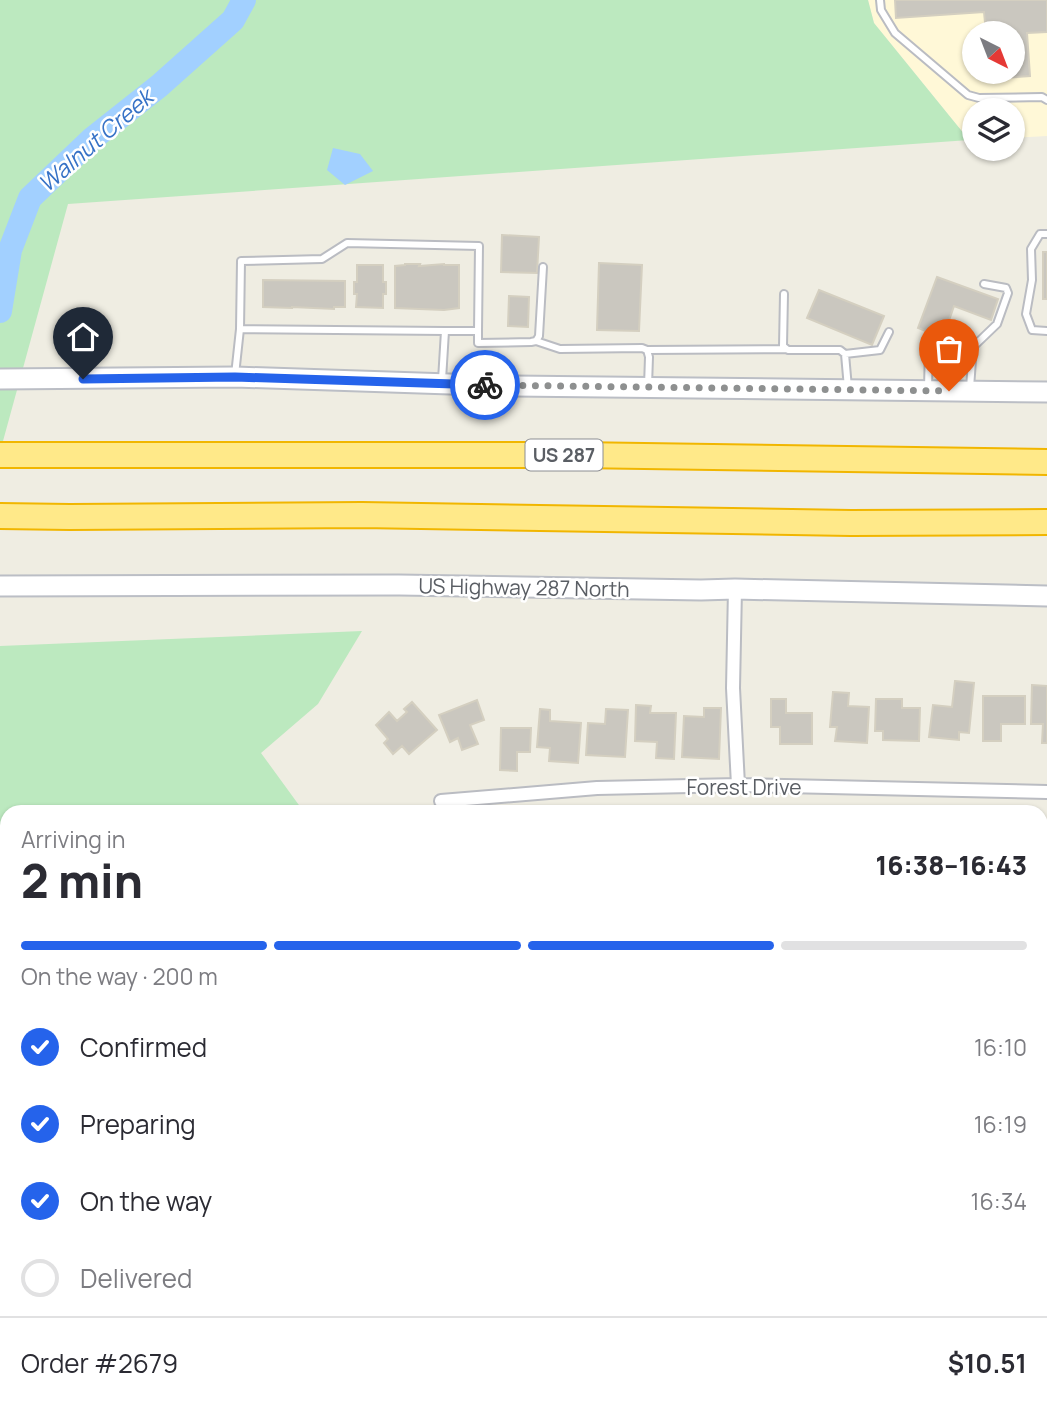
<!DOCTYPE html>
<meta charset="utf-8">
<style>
:root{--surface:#fff;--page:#f2f2f3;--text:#2b2b33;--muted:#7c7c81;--line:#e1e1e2;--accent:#2563eb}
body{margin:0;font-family:Manrope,sans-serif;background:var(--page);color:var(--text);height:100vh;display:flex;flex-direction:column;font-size:26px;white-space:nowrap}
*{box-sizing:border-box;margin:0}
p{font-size:23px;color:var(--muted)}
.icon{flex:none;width:38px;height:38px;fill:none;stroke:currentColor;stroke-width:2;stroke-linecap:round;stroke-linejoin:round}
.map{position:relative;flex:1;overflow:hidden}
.details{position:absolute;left:0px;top:805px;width:1048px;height:616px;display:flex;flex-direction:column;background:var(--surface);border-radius:21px 21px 0 0;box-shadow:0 2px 5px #0004}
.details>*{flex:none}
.needle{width:46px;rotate:138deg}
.buttons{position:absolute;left:962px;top:21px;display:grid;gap:14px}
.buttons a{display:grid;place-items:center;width:63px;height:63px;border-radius:50%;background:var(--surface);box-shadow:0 2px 5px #0004;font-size:35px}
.pin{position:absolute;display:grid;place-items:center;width:60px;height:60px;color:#fff;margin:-72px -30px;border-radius:50% 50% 50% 0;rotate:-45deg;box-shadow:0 0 7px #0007}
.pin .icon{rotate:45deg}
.courier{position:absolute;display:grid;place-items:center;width:70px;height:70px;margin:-35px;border:5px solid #2563eb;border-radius:50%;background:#fff;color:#222;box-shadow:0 2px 9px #0007}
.headline em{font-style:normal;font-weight:800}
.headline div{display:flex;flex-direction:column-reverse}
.headline{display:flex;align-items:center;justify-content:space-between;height:119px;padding:0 21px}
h1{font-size:46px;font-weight:800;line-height:52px}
.bar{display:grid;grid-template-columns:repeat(4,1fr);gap:10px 7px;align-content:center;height:84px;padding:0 21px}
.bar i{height:9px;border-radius:5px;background:var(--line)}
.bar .on{background:var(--accent)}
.bar p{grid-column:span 4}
.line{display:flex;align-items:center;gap:18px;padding:0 21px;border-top:2px solid var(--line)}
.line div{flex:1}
ol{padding:0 21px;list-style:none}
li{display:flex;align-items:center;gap:21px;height:77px}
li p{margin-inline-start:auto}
li .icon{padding:7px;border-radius:50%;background:var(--accent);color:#fff;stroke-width:4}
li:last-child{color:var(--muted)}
li i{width:38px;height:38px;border:4px solid var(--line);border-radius:50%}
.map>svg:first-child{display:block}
.commercial{fill:#fff8d7;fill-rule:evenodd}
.green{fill:#bce9bf}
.water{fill:#a2d0ff}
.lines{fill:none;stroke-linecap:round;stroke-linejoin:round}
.stream{stroke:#a2d0ff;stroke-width:4.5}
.river{stroke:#a2d0ff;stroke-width:24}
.building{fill:#cac7bf;stroke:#d4cfc0;stroke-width:2}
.lane-casing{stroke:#babcc2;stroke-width:10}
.street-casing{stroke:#babcc2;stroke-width:16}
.secondary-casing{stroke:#bbbec5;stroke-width:23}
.highway-casing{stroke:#f1b600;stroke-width:28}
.lane{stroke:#fff;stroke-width:6}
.street{stroke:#fff;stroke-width:12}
.secondary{stroke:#fff;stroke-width:19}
.highway{stroke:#ffe989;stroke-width:24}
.done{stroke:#8e9090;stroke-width:7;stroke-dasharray:0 12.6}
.route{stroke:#2563eb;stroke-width:9}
.labels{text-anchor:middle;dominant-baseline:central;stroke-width:5;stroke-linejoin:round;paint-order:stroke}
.shield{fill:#fff;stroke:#8c8e92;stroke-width:2}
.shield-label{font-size:19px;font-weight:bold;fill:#5a5e64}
.street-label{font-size:21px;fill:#5a5e64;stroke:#fff}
.water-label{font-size:23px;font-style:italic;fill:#3672c6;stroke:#fff}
</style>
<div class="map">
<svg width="1047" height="1421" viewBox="0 0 1047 1421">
<rect width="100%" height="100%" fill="#efede2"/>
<path class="commercial" d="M868 0H1047V136L1013 138V110H975V140H969L874 23ZM975 33H1013V72H975Z"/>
<path class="green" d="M0 0H868L874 23 969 140 68 204 0 452Z
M362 631 318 704 261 753 304 812H7V1362H0V646Z
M1041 942 1047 944V1241L1041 1236Z
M43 1414H437L426 1421H38Z"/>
<path class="water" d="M333 148 360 154 373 171 345 185 327 170Z"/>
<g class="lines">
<path class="stream" d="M1041 971 1047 973
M0 1141 7 1134
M0 1217 7 1223
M0 1330 1 1316 7 1309"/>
<path class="river" d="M0 311 10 250 30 198 92 139 159 86 233 20 244 0
M0 1387 7 1392
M53 1414 60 1421"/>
</g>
<path class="building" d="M895 0H1047V32L1027 33 1030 76 989 79 988 72H1013V33H986L984 12 896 18Z
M502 235 539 237 537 273 501 272Z
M1043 252H1047V299H1043Z
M599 263 642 265 639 331 597 330Z
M405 264H420L419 266 444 264V265H459V308L444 310 395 308V266L405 265Z
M357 265H383V282H386V294H383V308L356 307 357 294H354V282H357Z
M937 277 998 299 991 320 954 306 943 338 918 328Z
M263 280 345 281V307H334V309L292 307V308L263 307Z
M819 290 884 316 872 345 807 318Z
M509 296 529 297 528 327 508 326Z
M955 681 974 683 969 733 959 732V740L929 737 933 705 952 707Z
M1032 685 1047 686V743H1042L1043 724H1031Z
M833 692 849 693 848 706 869 707 867 743 835 741 837 727H830Z
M983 696H1025V724H1001V741H983Z
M771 699H786V713H812V744H780V727H771Z
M876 699H902V708H920L919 741 883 740V731H875Z
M477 700 484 720 470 725 478 744 462 750 458 738 450 742 439 715Z
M412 702 437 730 409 754 402 746 393 754 384 743 388 739 376 725 389 712 397 721 407 712 404 709Z
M636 705 651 706 650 713H676L674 759 656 758 657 742 635 741Z
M704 708H721L719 759 682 757 684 716 704 717Z
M540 709 550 710V721L581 723 578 763 549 761 550 748 537 747Z
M606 709 628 710 625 757 586 755 588 723 605 724Z
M501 728H531L530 752H517V771L500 770Z
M1047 822V873L1041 874V823Z
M1041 1262 1047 1266V1304L1041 1300Z
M1044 1407 1047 1412V1421H1013L1021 1414H1028L1031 1417 1035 1414H1041V1409Z
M661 1414H714L706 1421H681L676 1415 667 1421Z
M906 1414H937L932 1421H915Z"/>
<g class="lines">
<g class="lane-casing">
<path id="lane" d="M880 0 881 10 895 33 968 95 979 98 1042 97 1047 100
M1047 234H1040L1031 249 1032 280 1026 314 1032 330 1047 331
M784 294 783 346 788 350H840L845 354 848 388
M240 329 241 261 322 259 347 243 479 246 478 331H445L442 380
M478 331V343L531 342 536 341 539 336 543 267
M536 341 560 349 642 348 647 350 649 357 648 386
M973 347 997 324 1008 293 1006 288 984 284
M647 350 786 349
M845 354 880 350 889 332
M235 375 240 329 445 331
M928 388 929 347 931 345 935 342 971 345 973 347 970 388"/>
</g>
<g class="street-casing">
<path id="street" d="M735 589 733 688 738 785
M441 801 597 788 738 785 1047 792
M1041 1367 1047 1375
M746 1414 755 1421
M604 1421 611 1414"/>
</g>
<g class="secondary-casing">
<path id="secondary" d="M0 379 235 377 513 386 1047 392
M0 586 399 585 701 590 735 589 1047 596"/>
</g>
<g class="highway-casing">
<path id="highway" d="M0 455H576L1047 462
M0 516 70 517 362 515 851 523 1047 522"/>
</g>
<use href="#lane" class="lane"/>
<use href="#street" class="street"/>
<use href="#secondary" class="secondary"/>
<use href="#highway" class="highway"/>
</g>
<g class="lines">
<path class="done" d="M485 385 949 391"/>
<path class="route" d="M83 379 235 377 485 385"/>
</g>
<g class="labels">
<rect class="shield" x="525.5" y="439.5" width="77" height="31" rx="5"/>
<g class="shield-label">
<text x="564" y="455">US 287</text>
</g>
<g class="street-label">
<text transform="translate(524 587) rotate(1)">US Highway 287 North</text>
<text x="744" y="787">Forest Drive</text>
</g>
<g class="water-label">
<text transform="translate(95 140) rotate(-41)">Walnut Creek</text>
</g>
</g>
</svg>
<div class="buttons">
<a><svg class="needle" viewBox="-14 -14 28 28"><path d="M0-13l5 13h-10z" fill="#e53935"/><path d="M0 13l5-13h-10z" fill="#7c7c81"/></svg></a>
<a><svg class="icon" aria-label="layers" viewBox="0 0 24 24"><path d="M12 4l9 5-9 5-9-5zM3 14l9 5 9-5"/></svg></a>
</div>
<div class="pin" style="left:949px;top:391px;background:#ea580c"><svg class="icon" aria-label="bag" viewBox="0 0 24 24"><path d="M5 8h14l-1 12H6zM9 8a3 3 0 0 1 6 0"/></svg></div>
<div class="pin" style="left:83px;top:379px;background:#1f2937"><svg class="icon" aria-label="home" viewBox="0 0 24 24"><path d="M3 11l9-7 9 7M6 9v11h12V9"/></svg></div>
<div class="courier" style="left:485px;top:385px"><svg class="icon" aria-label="bike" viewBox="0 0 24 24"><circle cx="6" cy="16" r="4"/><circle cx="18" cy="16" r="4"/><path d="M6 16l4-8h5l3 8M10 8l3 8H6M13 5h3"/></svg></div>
<section class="details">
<div class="headline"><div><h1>2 min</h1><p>Arriving in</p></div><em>16:38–16:43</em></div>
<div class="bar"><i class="on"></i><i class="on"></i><i class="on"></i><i></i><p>On the way · 200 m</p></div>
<ol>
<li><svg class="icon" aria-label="check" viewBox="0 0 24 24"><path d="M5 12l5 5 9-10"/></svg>Confirmed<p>16:10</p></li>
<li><svg class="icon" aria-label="check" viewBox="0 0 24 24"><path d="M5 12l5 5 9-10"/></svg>Preparing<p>16:19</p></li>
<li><svg class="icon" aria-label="check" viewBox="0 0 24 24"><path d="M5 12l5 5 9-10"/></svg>On the way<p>16:34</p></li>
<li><i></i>Delivered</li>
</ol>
<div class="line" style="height:91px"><div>Order #2679</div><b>$10.51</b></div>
</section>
</div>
